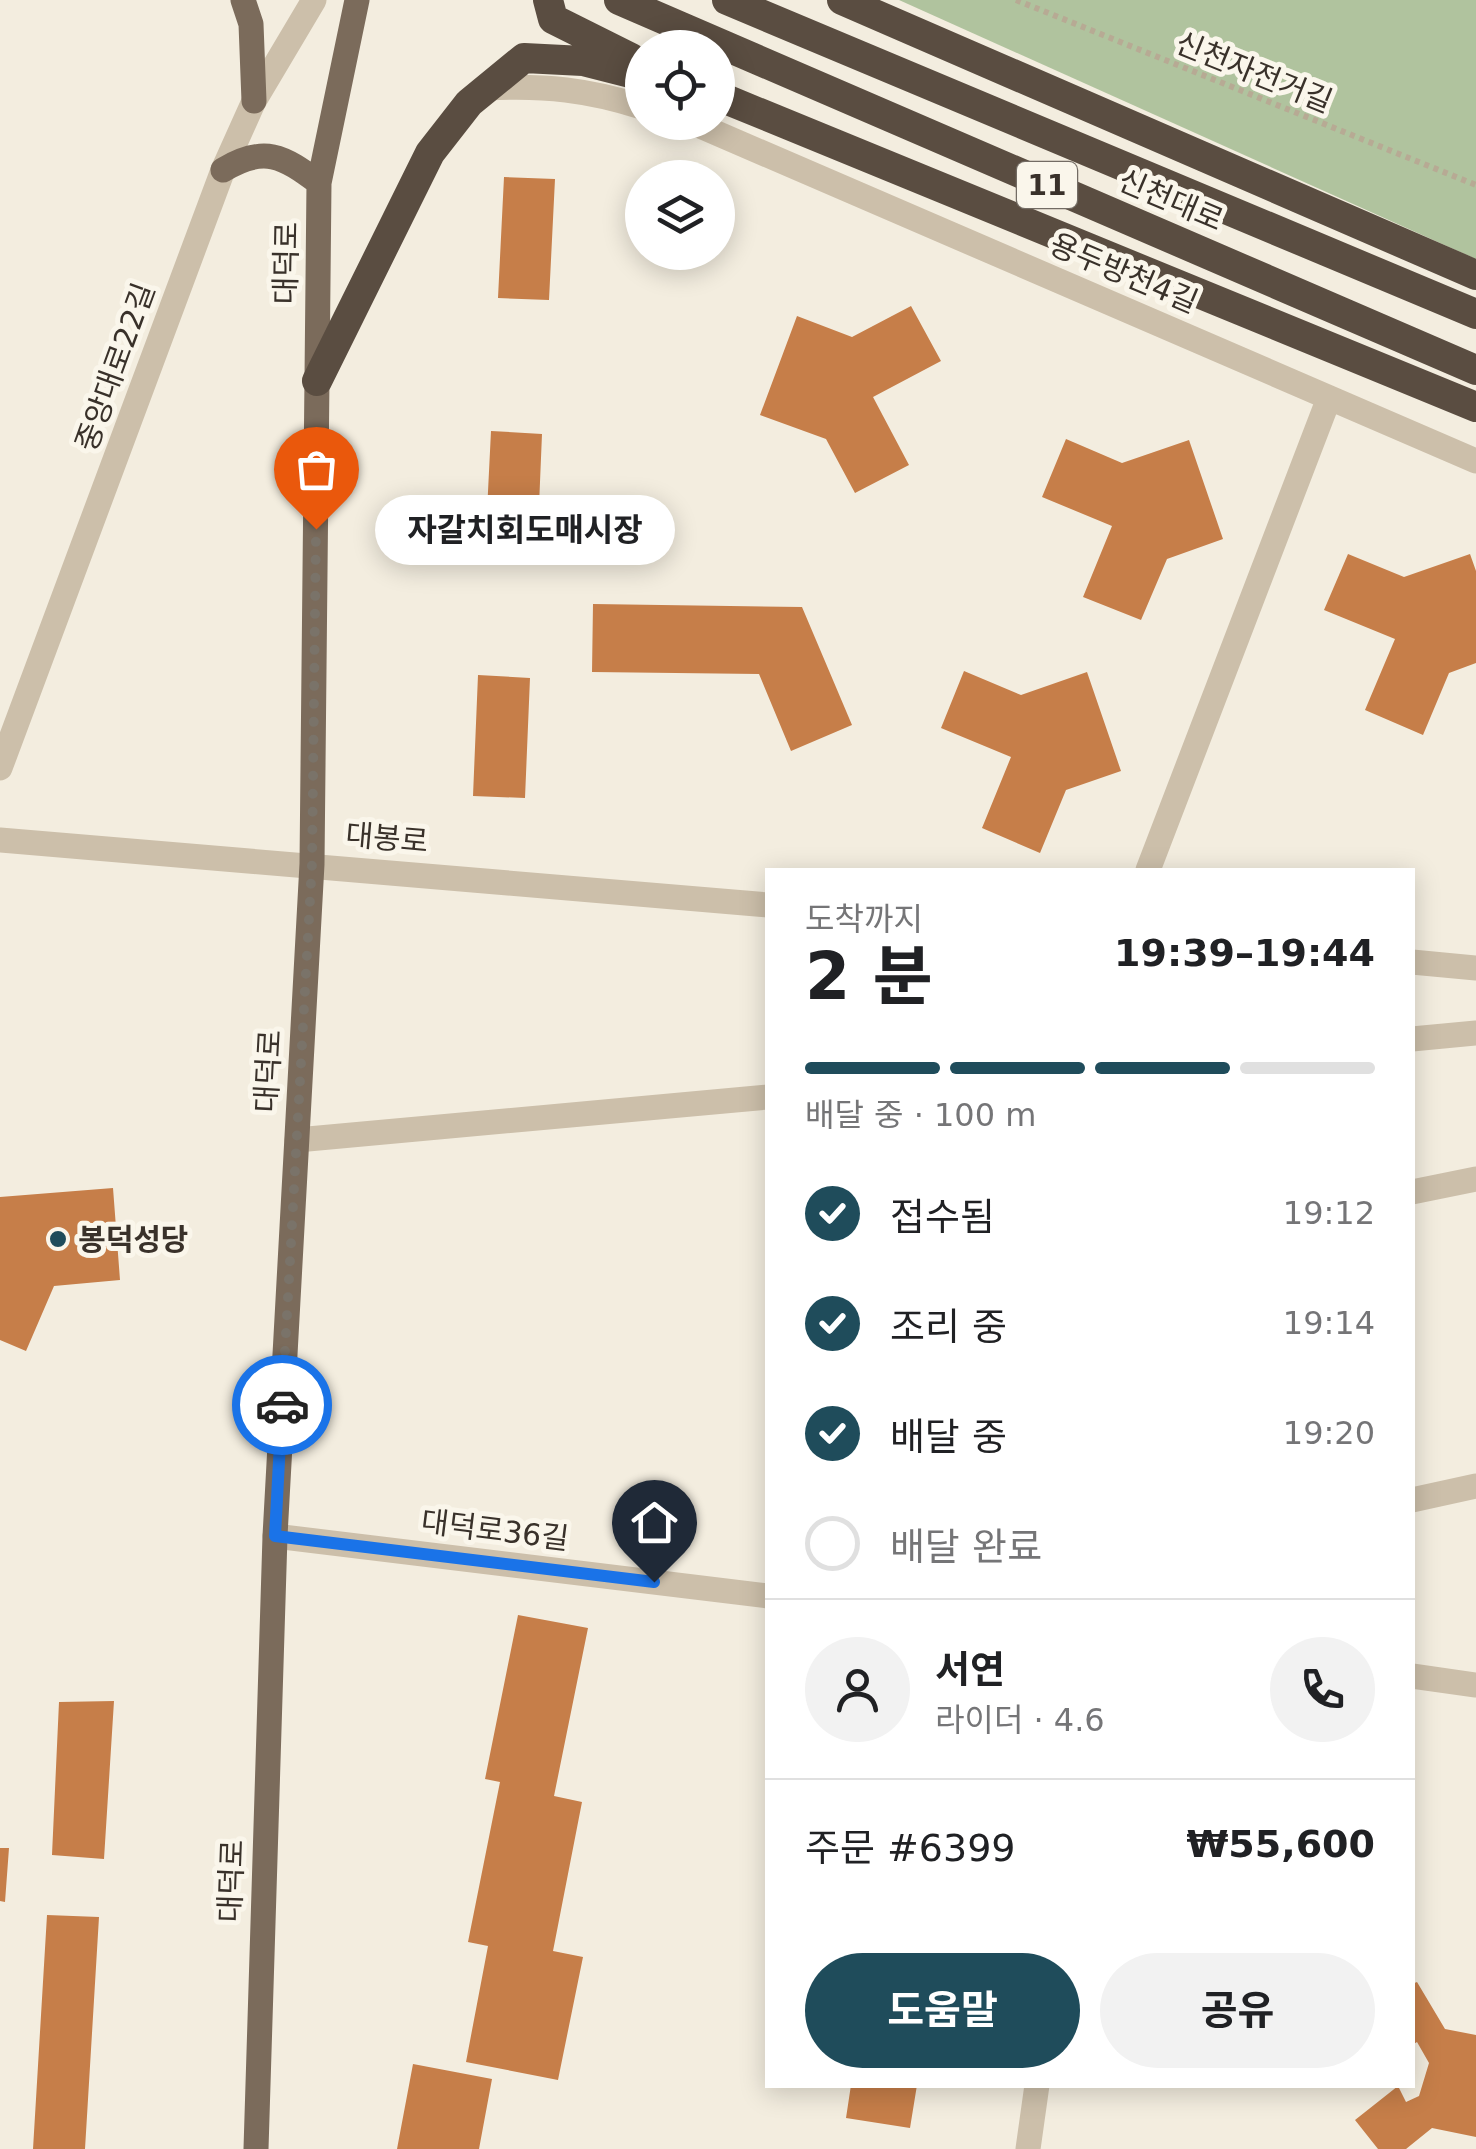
<!DOCTYPE html>
<html lang="ko">
<meta charset="utf-8">
<style>
:root{--surface:#fff;--page:#f2f2f2;--text:#202124;--muted:#757577;--line:#e0e0e0;--accent:#1f4c5b}
body{margin:0;font-family:"DejaVu Sans","Noto Sans KR",sans-serif;background:var(--page);color:var(--text);height:100vh;display:flex;flex-direction:column;font-size:38px;white-space:nowrap}
*{box-sizing:border-box;margin:0}
p{font-size:32px;color:var(--muted)}
.icon{flex:none;width:55px;height:55px;fill:none;stroke:currentColor;stroke-width:2;stroke-linecap:round;stroke-linejoin:round}
.map{position:relative;flex:1;overflow:hidden}
.side{position:absolute;left:765px;top:868px;width:650px;height:1220px;display:flex;flex-direction:column;background:var(--surface);border-radius:0px;box-shadow:0 5px 25px #0003}
.side>*{flex:none}
.controls{position:absolute;left:625px;top:30px;display:grid;gap:20px}
.controls a{display:grid;place-items:center;width:110px;height:110px;border-radius:50%;background:var(--surface);box-shadow:0 5px 25px #0003;font-size:50px}
.pin{position:absolute;display:grid;place-items:center;width:85px;height:85px;color:#fff;margin:-102px -42px;border-radius:50% 50% 50% 0;rotate:-45deg;box-shadow:0 0 10px #0007}
.pin .icon{rotate:45deg}
.courier{position:absolute;display:grid;place-items:center;width:100px;height:100px;margin:-50px;border:8px solid #1a73e8;border-radius:50%;background:#fff;color:#222;box-shadow:0 2px 12px #0007}
.bubble{position:absolute;height:70px;border-radius:35px;background:var(--surface);box-shadow:0 5px 25px #0003;font-size:32px;font-weight:700;line-height:70px;text-align:center}
.headline em{font-style:normal;font-weight:700}
.headline div{display:flex;flex-direction:column-reverse}
.headline{display:flex;align-items:center;justify-content:space-between;height:170px;padding:0 40px}
h1{font-size:65px;font-weight:700;line-height:75px}
.bar{display:grid;grid-template-columns:repeat(4,1fr);gap:15px 10px;align-content:center;height:120px;padding:0 40px}
.bar i{height:12px;border-radius:8px;background:var(--line)}
.bar .current{background:var(--accent)}
.bar p{grid-column:span 4}
.line{display:flex;align-items:center;gap:25px;padding:0 40px;border-top:2px solid var(--line)}
.line div{flex:1}
.round{display:grid;place-items:center;flex:none;width:105px;height:105px;border-radius:52px;background:var(--page)}
ol{padding:0 40px;list-style:none}
li{display:flex;align-items:center;gap:30px;height:110px}
li p{margin-inline-start:auto}
li .icon{padding:10px;border-radius:50%;background:var(--accent);color:#fff;stroke-width:4}
li:last-child{color:var(--muted)}
li i{width:55px;height:55px;border:5px solid var(--line);border-radius:50%}
.action{display:flex;gap:20px;margin-top:auto;padding:20px 40px}
.action a{flex:1;height:115px;border-radius:60px;background:var(--accent);color:#fff;font-size:40px;font-weight:700;line-height:115px;text-align:center}
.action a+a{background:var(--page);color:var(--text)}
.map>svg:first-child{display:block}
.green{fill:#b0c39e}
.building{fill:#c67e49}
.lines{fill:none;stroke-linecap:round;stroke-linejoin:round}
.path{stroke:#b7aa94;stroke-width:6;stroke-dasharray:5 5;stroke-linecap:butt}
.minor{stroke:#ccbfaa;stroke-width:25}
.major{stroke:#7b6b5b;stroke-width:25}
.highway{stroke:#5a4d41;stroke-width:30}
.done{stroke:#7a7369;stroke-width:10;stroke-dasharray:0 18}
.route{stroke:#1a73e8;stroke-width:12}
.poi-dot{fill:#1f4c5b;stroke:#faf6eb;stroke-width:4}
.labels{text-anchor:middle;dominant-baseline:central;stroke-width:10;stroke-linejoin:round;paint-order:stroke}
.shield{fill:#faf6eb;stroke:#736c64;stroke-width:2.5}
.shield-label{font-size:28px;font-weight:bold;fill:#39312a}
.street-label{font-size:30px;fill:#39312a;stroke:#faf6eb}
.poi-label{font-size:30px;font-weight:bold;fill:#39312a;stroke:#faf6eb;text-anchor:start}
</style>
<div class="map">
<svg width="1476" height="2149" viewBox="0 0 1476 2149">
<rect width="100%" height="100%" fill="#f3eddf"/>
<path class="green" d="M899 0H1476V259L1440 243Z"/>
<path class="building" d="M504 177 555 179 549 300 498 298Z
M911 306 941 361 873 397 909 465 855 493 826 439 760 415 797 316 852 337Z
M491 431 542 434 537 554 485 552Z
M1066 439 1122 463 1189 440 1223 539 1167 559 1141 620 1083 597 1112 526 1042 497Z
M1348 554 1404 577 1470 554 1476 571V663L1449 673 1423 735 1365 710 1395 639 1324 610Z
M593 604 802 607 852 725 791 751 759 674 592 672Z
M964 671 1021 695 1087 672 1121 771 1066 790 1040 853 982 828 1011 757 941 728Z
M478 675 530 678 525 798 473 796Z
M113 1188 120 1280 54 1286 26 1351 0 1340V1197Z
M518 1615 588 1628 554 1796 582 1802 553 1951 583 1957 558 2080 466 2062 488 1946 468 1942 500 1782 485 1779Z
M114 1701 104 1859 52 1855 59 1702Z
M0 1848H9L5 1902 0 1901Z
M47 1915 99 1917 85 2149H33Z
M1417 1982 1445 2029 1476 2035V2137L1432 2128 1406 2149H1378L1355 2120 1398 2086 1406 2102 1419 2096 1429 2063 1417 2042 1412 2045V1984Z
M413 2064 492 2079 479 2149H397Z
M851 2085H917L910 2128 846 2118Z"/>
<g class="lines">
<path class="path" d="M1016 0 1476 185"/>
<path class="minor" d="M488 88C544 85 589 90 642 107
M691 122 1476 461
M0 768 223 170 254 101 314 0
M0 840 768 905
M1148 870 1329 398
M1412 962 1476 968
M1412 1039 1476 1033
M297 1140 768 1097
M1412 1192 1476 1179
M1412 1500 1476 1486
M275 1536 768 1596
M1412 1676 1476 1685
M1028 2149 1037 2085"/>
<path class="major" d="M243 0 251 24 254 101
M223 170C264 145 283 156 319 183
M256 2149 275 1536 312 864 319 183 357 0"/>
<path class="highway" d="M548 0 553 19 631 58
M619 0 1476 370
M727 0 1476 314
M842 0 1476 275
M718 96 1476 407
M317 381 430 153 469 103 524 58 583 61 642 76"/>
</g>
<g class="lines">
<path class="done" d="M282 1405 312 864 316 529"/>
<path class="route" d="M282 1405 275 1536 654 1582"/>
</g>
<circle class="poi-dot" cx="58" cy="1239" r="10"/>
<g class="labels">
<rect class="shield" x="1017" y="162" width="60" height="46" rx="8"/>
<g class="shield-label">
<text x="1047" y="185">11</text>
</g>
<g class="street-label">
<text transform="translate(1254 72) rotate(22)">신천자전거길</text>
<text transform="translate(1171 200) rotate(23)">신천대로</text>
<text transform="translate(286 263) rotate(-89)">대덕로</text>
<text transform="translate(1124 273) rotate(23)">용두방천4길</text>
<text transform="translate(115 367) rotate(-70)">중앙대로22길</text>
<text transform="translate(387 838) rotate(5)">대봉로</text>
<text transform="translate(268 1071) rotate(-87)">대덕로</text>
<text transform="translate(495 1530) rotate(7)">대덕로36길</text>
<text transform="translate(231 1881) rotate(-88)">대덕로</text>
</g>
<g class="poi-label">
<text x="78" y="1239">봉덕성당</text>
</g>
</g>
</svg>
<div class="controls">
<a><svg class="icon" aria-label="locate" viewBox="0 0 24 24"><circle cx="12" cy="12" r="6"/><path d="M12 2v4M12 18v4M2 12h4M18 12h4"/></svg></a>
<a><svg class="icon" aria-label="layers" viewBox="0 0 24 24"><path d="M12 4l9 5-9 5-9-5zM3 14l9 5 9-5"/></svg></a>
</div>
<div class="pin" style="left:316px;top:529px;background:#ea580c"><svg class="icon" aria-label="bag" viewBox="0 0 24 24"><path d="M5 8h14l-1 12H6zM9 8a3 3 0 0 1 6 0"/></svg></div>
<div class="pin" style="left:654px;top:1582px;background:#1f2937"><svg class="icon" aria-label="home" viewBox="0 0 24 24"><path d="M3 11l9-7 9 7M6 9v11h12V9"/></svg></div>
<div class="courier" style="left:282px;top:1405px"><svg class="icon" aria-label="car" viewBox="0 0 24 24"><path d="M5 17H2v-5l4-1 3-4h7l3 4 3 1v5h-3M9 17h6M6 11h13"/><circle cx="7" cy="17" r="2"/><circle cx="17" cy="17" r="2"/></svg></div>
<div class="bubble" style="left:375px;top:495px;width:300px">자갈치회도매시장</div>
<section class="side">
<div class="headline"><div><h1>2 분</h1><p>도착까지</p></div><em>19:39–19:44</em></div>
<div class="bar"><i class="current"></i><i class="current"></i><i class="current"></i><i></i><p>배달 중 · 100 m</p></div>
<ol>
<li><svg class="icon" aria-label="check" viewBox="0 0 24 24"><path d="M5 12l5 5 9-10"/></svg>접수됨<p>19:12</p></li>
<li><svg class="icon" aria-label="check" viewBox="0 0 24 24"><path d="M5 12l5 5 9-10"/></svg>조리 중<p>19:14</p></li>
<li><svg class="icon" aria-label="check" viewBox="0 0 24 24"><path d="M5 12l5 5 9-10"/></svg>배달 중<p>19:20</p></li>
<li><i></i>배달 완료</li>
</ol>
<div class="line" style="height:180px"><a class="round"><svg class="icon" aria-label="person" viewBox="0 0 24 24"><circle cx="12" cy="8" r="4"/><path d="M4 21q1-7 8-7t8 7"/></svg></a><div><b>서연</b><p>라이더 · 4.6</p></div><a class="round"><svg class="icon" aria-label="phone" viewBox="0 0 24 24"><path d="M5 4h4l2 5-3 2q2 4 5 5l2-3 5 2v4C11 20 4 13 5 4z"/></svg></a></div>
<div class="line" style="height:130px"><div>주문 #6399</div><b>₩55,600</b></div>
<div class="action"><a>도움말</a><a>공유</a></div>
</section>
</div>
